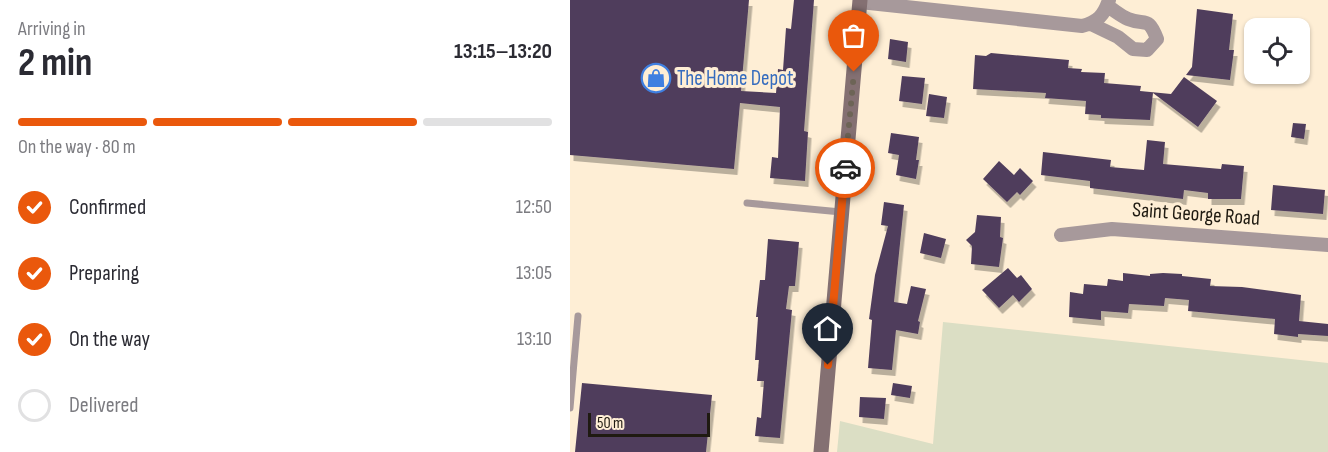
<!DOCTYPE html>
<meta charset="utf-8">
<style>
:root{--surface:#fff;--page:#f2f2f3;--text:#2b2b33;--muted:#7c7c81;--line:#e1e1e2;--accent:#ea580c}
body{margin:0;font-family:"Sofia Sans Condensed",sans-serif;background:var(--page);color:var(--text);height:100vh;display:flex;flex-direction:column;font-size:22px;white-space:nowrap}
*{box-sizing:border-box;margin:0}
p{font-size:20px;color:var(--muted)}
.icon{flex:none;width:33px;height:33px;fill:none;stroke:currentColor;stroke-width:2;stroke-linecap:round;stroke-linejoin:round}
.map{position:relative;flex:1;overflow:hidden}
.sheet{display:flex;flex-direction:column;background:var(--surface);width:570px}
.sheet>*{flex:none}
.buttons{position:absolute;left:674px;top:18px;display:grid;gap:12px}
.buttons a{display:grid;place-items:center;width:66px;height:66px;border-radius:12px;background:var(--surface);box-shadow:0 2px 4px #0004;font-size:30px}
.scale{position:absolute;left:18px;bottom:15px;width:122px;box-sizing:border-box;padding-left:6px;border:3px solid #1f1a11;border-top:0;font-size:16px;line-height:21px;white-space:nowrap;color:#1f1a11;-webkit-text-stroke:4px #feeed5;paint-order:stroke}
.pin{position:absolute;display:grid;place-items:center;width:51px;height:51px;color:#fff;margin:-62px -26px;border-radius:50% 50% 50% 0;rotate:-45deg;box-shadow:0 0 6px #0007}
.pin .icon{rotate:45deg}
.courier{position:absolute;display:grid;place-items:center;width:60px;height:60px;margin:-30px;border:4px solid #ea580c;border-radius:50%;background:#fff;color:#222;box-shadow:0 2px 8px #0007}
.head em{font-style:normal;font-weight:700}
.head div{display:flex;flex-direction:column-reverse}
.head{display:flex;align-items:center;justify-content:space-between;height:102px;padding:0 18px}
h1{font-size:39px;font-weight:700;line-height:45px}
.bar{display:grid;grid-template-columns:repeat(4,1fr);gap:9px 6px;align-content:center;height:72px;padding:0 18px}
.bar i{height:8px;border-radius:4px;background:var(--line)}
.bar .active{background:var(--accent)}
.bar p{grid-column:span 4}
ol{padding:0 18px;list-style:none}
li{display:flex;align-items:center;gap:18px;height:66px}
li p{margin-inline-start:auto}
li .icon{padding:6px;border-radius:50%;background:var(--accent);color:#fff;stroke-width:4}
li:last-child{color:var(--muted)}
li i{width:33px;height:33px;border:3px solid var(--line);border-radius:50%}
main{display:flex;flex:1;min-height:0}
.map>svg:first-child{display:block}
.green{fill:#dbdec4}
.building{fill:#503e5c;filter:url(#shadow)}
.lines{fill:none;stroke-linecap:round;stroke-linejoin:round}
.lane{stroke:#a7999b;stroke-width:7}
.street{stroke:#a7999b;stroke-width:14}
.secondary{stroke:#847072;stroke-width:15}
.done{stroke:#6d6456;stroke-width:6;stroke-dasharray:0 10.8}
.route{stroke:#ea580c;stroke-width:8}
.labels{text-anchor:middle;dominant-baseline:central;stroke-width:6;stroke-linejoin:round;paint-order:stroke}
.shop-label{font-size:21px;fill:#366cbe;stroke:#feeed5;text-anchor:start}
.street-label{font-size:21px;fill:#1f1a11;stroke:#feeed5}
</style>
<main>
<section class="sheet">
<div class="head"><div><h1>2 min</h1><p>Arriving in</p></div><em>13:15–13:20</em></div>
<div class="bar"><i class="active"></i><i class="active"></i><i class="active"></i><i></i><p>On the way · 80 m</p></div>
<ol>
<li><svg class="icon" aria-label="check" viewBox="0 0 24 24"><path d="M5 12l5 5 9-10"/></svg>Confirmed<p>12:50</p></li>
<li><svg class="icon" aria-label="check" viewBox="0 0 24 24"><path d="M5 12l5 5 9-10"/></svg>Preparing<p>13:05</p></li>
<li><svg class="icon" aria-label="check" viewBox="0 0 24 24"><path d="M5 12l5 5 9-10"/></svg>On the way<p>13:10</p></li>
<li><i></i>Delivered</li>
</ol>
</section>
<div class="map">
<svg width="758" height="452" viewBox="0 0 758 452">
<defs>
<filter id="shadow"><feDropShadow dx="3.5" dy="6" stdDeviation="0" flood-color="#0004"/></filter>
</defs>
<rect width="100%" height="100%" fill="#feeed5"/>
<path class="green" d="M373 322 758 363V452H267L270 421 363 444Z"/>
<path class="building" d="M0 0H179L171 91 206 93 208 69 213 70 216 28 221 29 224 0H244L234 131 238 132 235 181 200 178 202 157 208 158 210 107 170 103 164 169 0 155Z
M627 9 663 14 659 50H664L660 80 616 75 622 67Z
M320 39 338 42 336 62 318 59Z
M421 53 499 60 498 68 512 69 511 72 535 73 534 83 571 86 570 91 601 94 614 77 647 101 628 127 583 93 580 120 531 118V115L515 114 516 101 475 98 476 93 403 89 405 55 416 56Z
M332 76 355 78 352 104 329 101Z
M359 94 377 97 374 118 356 116Z
M723 123 736 124 734 139 721 137Z
M321 133 349 137 346 160H349L346 179 326 175 329 155 318 153Z
M577 140 595 142 593 164 651 169 652 164 674 166 671 199H638V193L614 190 613 199 520 188V181L471 175 473 152 541 160 540 167 574 170Z
M429 161 444 175 450 168 463 181 450 195 447 192 437 202 413 179Z
M703 185 755 190 753 214 701 210Z
M314 202 334 205 324 302 337 304 341 286 356 289 348 321 350 322 348 334 326 330 322 370 298 368 302 320 299 319 305 275 318 226 311 225Z
M407 215 431 217 430 237 433 238 429 267 401 264 402 246 396 240 405 232Z
M354 233 376 239 371 258 350 253Z
M198 239 229 242 225 286H219L216 309 222 310 210 438 185 436 187 417 191 418 194 381H187L189 360H185L188 317H186L190 280H195Z
M438 268 447 278 451 275 462 289 449 302 443 295 429 308 412 290Z
M553 273 580 276V274L593 273 612 274V276L641 279 640 286 672 287 731 295 729 321 758 324V336L728 334V337L704 334 705 319 618 311 619 300 595 298 594 306 559 304 558 313 531 311V320L499 317 500 292 513 294 514 284 537 286 538 279 553 281Z
M12 383 142 395 136 452H5Z
M323 383 342 386 340 398 321 395Z
M290 397 316 398 314 419 289 417Z"/>
<g class="lines">
<path class="lane" d="M177 203 271 212
M0 408 8 316"/>
<path class="street" d="M290 2 512 26C528 22 534 15 539 0
M521 24 548 37 563 49 577 50 587 39C578 15 575 26 558 19 551 16 544 10 537 6
M491 235 542 229 758 245"/>
<path class="secondary" d="M251 452 290 0"/>
</g>
<g class="lines">
<path class="done" d="M275 168 284 72"/>
<path class="route" d="M258 365 275 168"/>
</g>
<defs>
<g id="shop-ring" transform="scale(1.5)"><circle r="9.5" fill="#feeed5" stroke="#3f7fe0" stroke-width="1.5"/><path d="M-5-2.5h2.3a2.7 3.5 0 0 1 5.4 0H5L5.5 6h-11ZM-1.5-2.5h3a1.5 2.3 0 0 0-3 0Z" fill="#3f7fe0"/></g>
</defs>
<g fill-rule="evenodd">
<use href="#shop-ring" x="86" y="78"/>
</g>
<g class="labels">
<g class="shop-label">
<text x="107" y="78">The Home Depot</text>
</g>
<g class="street-label">
<text transform="translate(626 214) rotate(4)">Saint George Road</text>
</g>
</g>
</svg>
<div class="buttons">
<a><svg class="icon" aria-label="locate" viewBox="0 0 24 24"><circle cx="12" cy="12" r="6"/><path d="M12 2v4M12 18v4M2 12h4M18 12h4"/></svg></a>
</div>
<div class="scale">50 m</div>
<div class="pin" style="left:284px;top:72px;background:#ea580c"><svg class="icon" aria-label="bag" viewBox="0 0 24 24"><path d="M5 8h14l-1 12H6zM9 8a3 3 0 0 1 6 0"/></svg></div>
<div class="pin" style="left:258px;top:365px;background:#1f2937"><svg class="icon" aria-label="home" viewBox="0 0 24 24"><path d="M3 11l9-7 9 7M6 9v11h12V9"/></svg></div>
<div class="courier" style="left:275px;top:168px"><svg class="icon" aria-label="car" viewBox="0 0 24 24"><path d="M5 17H2v-5l4-1 3-4h7l3 4 3 1v5h-3M9 17h6M6 11h13"/><circle cx="7" cy="17" r="2"/><circle cx="17" cy="17" r="2"/></svg></div>
</div>
</main>
